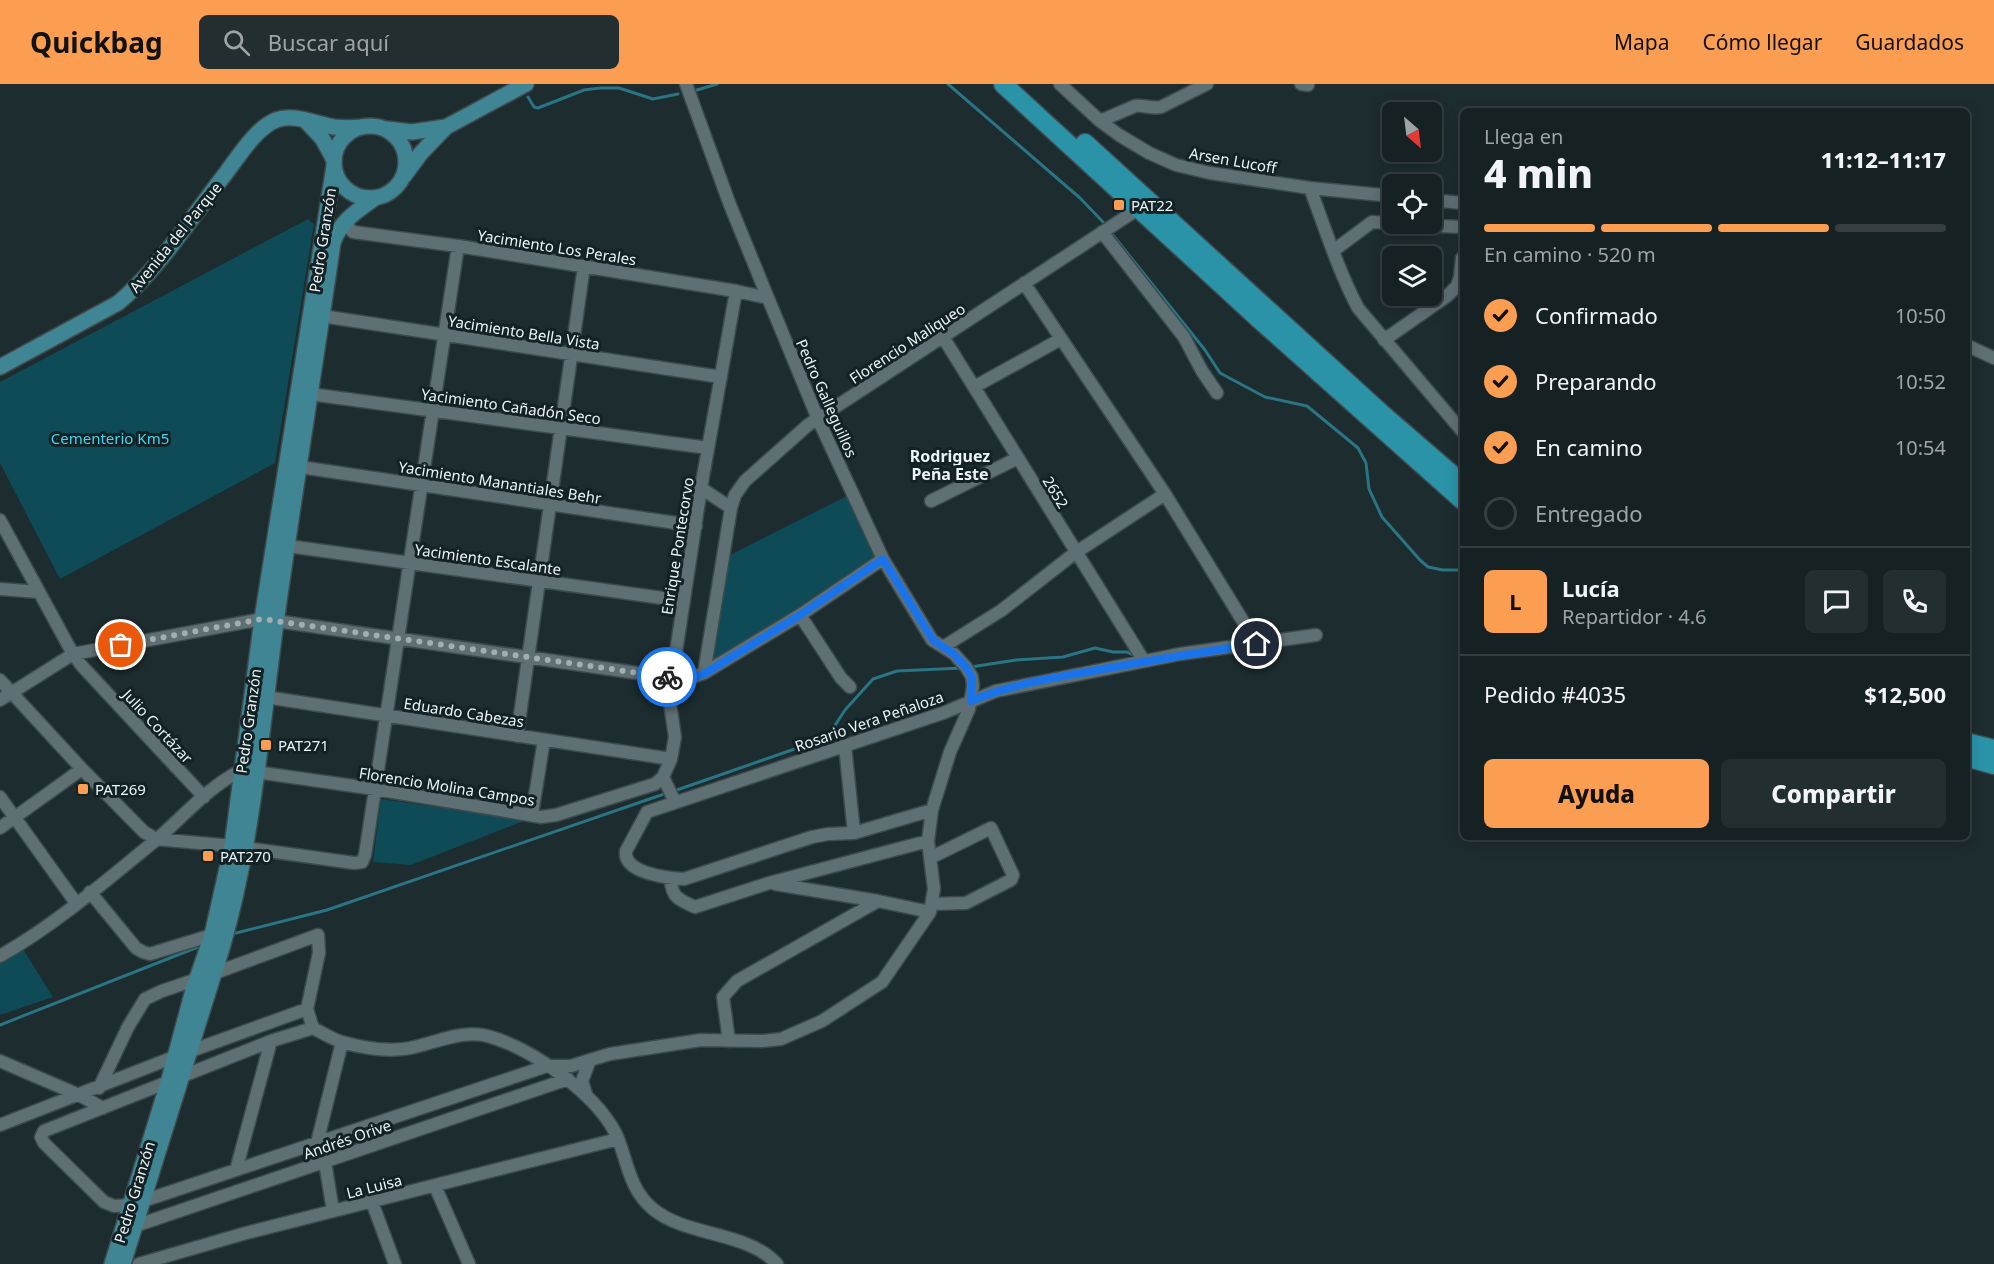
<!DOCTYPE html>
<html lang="es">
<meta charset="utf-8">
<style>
:root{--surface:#162123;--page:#232e30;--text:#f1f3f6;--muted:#9ea3a6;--line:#353e41;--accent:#fb9e51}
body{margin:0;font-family:"Noto Sans",sans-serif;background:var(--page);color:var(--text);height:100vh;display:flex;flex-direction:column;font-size:22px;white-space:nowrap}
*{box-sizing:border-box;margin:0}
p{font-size:20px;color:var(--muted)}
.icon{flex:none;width:33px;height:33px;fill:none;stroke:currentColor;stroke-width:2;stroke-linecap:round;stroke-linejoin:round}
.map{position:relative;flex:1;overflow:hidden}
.sheet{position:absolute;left:1460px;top:24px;width:510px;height:732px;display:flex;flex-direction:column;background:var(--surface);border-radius:9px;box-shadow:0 3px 15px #0003,0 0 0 2px var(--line)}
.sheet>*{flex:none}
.needle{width:39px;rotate:152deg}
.tools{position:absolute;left:1382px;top:18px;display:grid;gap:12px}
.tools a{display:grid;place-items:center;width:60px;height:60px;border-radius:9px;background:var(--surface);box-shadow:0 3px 15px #0003,0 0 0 2px var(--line);font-size:30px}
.pin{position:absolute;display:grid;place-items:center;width:51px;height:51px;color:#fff;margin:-26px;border:3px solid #fff;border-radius:50%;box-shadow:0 2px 6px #0007}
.courier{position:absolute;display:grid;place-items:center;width:60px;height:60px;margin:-30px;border:4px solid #1a73e8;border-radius:50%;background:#fff;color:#222;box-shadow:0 2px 8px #0007}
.head em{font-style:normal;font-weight:800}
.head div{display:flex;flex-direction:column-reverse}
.head{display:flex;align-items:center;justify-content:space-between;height:102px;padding:0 24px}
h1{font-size:39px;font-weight:800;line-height:45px}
.bar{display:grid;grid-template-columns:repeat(4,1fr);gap:9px 6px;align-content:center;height:72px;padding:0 24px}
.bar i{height:8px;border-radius:4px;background:var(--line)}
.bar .active{background:var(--accent)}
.bar p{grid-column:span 4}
.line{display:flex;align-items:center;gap:15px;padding:0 24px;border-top:2px solid var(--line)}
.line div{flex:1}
.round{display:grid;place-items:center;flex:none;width:63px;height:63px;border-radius:9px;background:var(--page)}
ol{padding:0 24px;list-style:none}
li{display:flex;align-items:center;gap:18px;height:66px}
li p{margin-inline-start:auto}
li .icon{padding:6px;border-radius:50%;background:var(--accent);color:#111;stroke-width:4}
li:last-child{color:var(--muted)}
li i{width:33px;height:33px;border:3px solid var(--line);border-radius:50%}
.action{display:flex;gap:12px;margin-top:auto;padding:12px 24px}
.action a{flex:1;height:69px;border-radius:9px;background:var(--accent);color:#111;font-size:24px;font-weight:800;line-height:69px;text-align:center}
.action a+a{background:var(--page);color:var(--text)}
header{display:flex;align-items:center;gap:36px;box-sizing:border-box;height:84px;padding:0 30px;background:var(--accent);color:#111}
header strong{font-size:28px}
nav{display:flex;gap:33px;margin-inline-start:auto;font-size:21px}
.search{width:420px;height:54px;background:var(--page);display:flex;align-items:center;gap:15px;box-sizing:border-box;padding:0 21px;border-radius:9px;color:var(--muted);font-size:22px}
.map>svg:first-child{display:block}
.green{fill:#0e4b57}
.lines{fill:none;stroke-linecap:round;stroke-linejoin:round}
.stream{stroke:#2a7484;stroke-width:3}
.minor-casing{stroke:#3d4a4d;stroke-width:15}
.major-casing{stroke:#3d4a4d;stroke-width:18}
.highway-casing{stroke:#3d4a4d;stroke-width:21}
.minor{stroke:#5f7074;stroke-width:12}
.major{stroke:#408593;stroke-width:15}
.highway{stroke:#2b93a8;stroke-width:18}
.done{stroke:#a3aeb1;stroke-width:6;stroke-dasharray:0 10.8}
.route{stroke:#1a73e8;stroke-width:8}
.poi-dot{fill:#fb9e51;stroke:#132225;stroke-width:2}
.labels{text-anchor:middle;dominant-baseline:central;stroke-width:6;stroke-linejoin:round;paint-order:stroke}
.street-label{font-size:15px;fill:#ebf4f7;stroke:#132225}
.poi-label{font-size:15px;fill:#ebf4f7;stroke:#132225;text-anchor:start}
.park-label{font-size:15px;fill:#45d4f1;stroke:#132225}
.neighbourhood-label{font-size:16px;font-weight:bold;fill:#ebf4f7;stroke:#132225}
</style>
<header>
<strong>Quickbag</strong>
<div class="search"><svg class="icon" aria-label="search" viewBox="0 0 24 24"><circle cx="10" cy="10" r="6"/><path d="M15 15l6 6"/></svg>Buscar aquí</div>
<nav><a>Mapa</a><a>Cómo llegar</a><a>Guardados</a></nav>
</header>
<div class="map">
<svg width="1994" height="1180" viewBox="0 0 1994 1180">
<rect width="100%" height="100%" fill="#1d2c2f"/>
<path class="green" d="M308 135 314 140 275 379 60 495 0 379V298Z
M847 412 875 472 713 580 728 472Z
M381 715 526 736 411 781 373 778Z
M21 862 53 913 0 931V875Z"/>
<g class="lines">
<path class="stream" d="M948 0 1080 114 1103 138
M697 6 717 0
M528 13 534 23 538 24 584 6 600 4H619L653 15 678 10
M1112 150 1205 266 1220 289 1265 313 1307 322 1358 364 1366 379 1369 405 1382 433 1420 476 1428 483 1443 486H1462
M971 583 1016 576 1063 573 1095 564 1113 568H1127L1135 572
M674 707 812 659 832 646 845 626 873 595 897 587 962 584
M232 850 327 826 667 709
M0 941 203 861"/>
<g class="minor-casing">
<path id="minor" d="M1060 0 1100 37 1119 51 1149 69 1176 81 1210 89 1310 104 1392 112
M1301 0 1308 1
M1100 37 1135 22C1145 21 1152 25 1161 23L1207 0
M1310 104C1325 144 1338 186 1358 224L1462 347
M1431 116 1462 119
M344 139 353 148 458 162 736 207 768 214
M1397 140 1462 143
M1102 148 1184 253 1202 287 1217 309
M1333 167 1372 138 1392 139
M1024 199 1165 410 1257 560
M322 232 721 293
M943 253 1144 577
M1384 256 1447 212 1457 202 1460 193 1462 174
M1966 261 1994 274
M974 303 1061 255
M310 310 708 364
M300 383 696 442
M701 404 731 424
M931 417 1018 374
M0 436 73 570 82 582 204 713
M288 462 684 517
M0 505 39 508
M800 531 841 594 850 603
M943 563 1002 526 1075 469 1165 410
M704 589 731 424 735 411 745 397 808 341 1138 125
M0 596 82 685 144 748 156 755 232 762 354 779 362 778 365 771 458 162
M259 612 671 675
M0 616 73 570 262 535 672 594H690L704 589 800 531 883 475
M517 652 584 182
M845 662 854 749
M0 713 76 819
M675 718 663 693 671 675 675 653 669 613 672 594 701 404 736 207
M932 726 854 749 828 750 812 753 684 795C667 794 623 789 626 767L647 728 943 629 996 607 1180 570 1316 551
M532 730 544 656
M0 744 82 685
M930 774 991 744 1013 791 1011 796 966 819 932 820
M671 795C671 813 679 816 695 823L769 799 928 757
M775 800 878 817 930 828
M90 808 136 864 143 868 150 870 212 851
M0 872C55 841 107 796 156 756 184 732 209 702 242 686L375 705 541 733 556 731 655 700 663 693
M215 889 318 851 319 869 307 925 313 944
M313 944 271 957 44 1047 41 1053 44 1059 104 1118 114 1122 131 1121 547 982H571L590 976
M313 944C323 949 332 955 342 958 363 964 389 968 410 964 436 959 464 944 491 953 534 966 602 1013 619 1057 628 1082 631 1107 653 1125 687 1153 747 1147 777 1180
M729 957 723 913 737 897 878 817
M0 977 79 1011 103 1024
M99 1004 128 943 145 915 162 907 197 895
M586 1010 582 997 590 976 610 970 701 956 762 957 781 955 822 937 882 898 930 828 934 805 928 757 932 726 950 668 969 625 973 602 972 593 966 583 954 570 932 556 883 475 818 335 768 214 730 121 686 0
M0 1041 174 973 307 925
M236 1086 271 957
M435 1102 469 1180
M372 1118 395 1180
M333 1127 325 1078 317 1059 342 958
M135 1142 568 995
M139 1180 246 1149 618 1055"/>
</g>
<g class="major-casing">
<path id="major" d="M305 36 322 54 334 76
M334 78a36 36 0 1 1 72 0a36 36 0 1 1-72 0Z
M387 45 412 48 446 43
M404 92 421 69 446 43 526 0
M0 283 118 219C158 186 194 130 226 89 239 72 255 45 276 36 294 29 316 40 334 43 343 44 352 44 362 43
M112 1180 168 999 193 906 212 851 232 762 262 535 334 82
M123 1180 222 864C252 761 261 652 275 546 293 417 314 288 333 159 340 137 357 127 375 114"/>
</g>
<g class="highway-casing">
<path id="highway" d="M1003 0 1260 236 1462 416
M1085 59 1381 329 1462 399
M1966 658 1994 665
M1966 673 1994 681"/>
</g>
<use href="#minor" class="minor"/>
<use href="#major" class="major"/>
<use href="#highway" class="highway"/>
</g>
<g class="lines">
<path class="done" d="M121 561 262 535 667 593"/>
<path class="route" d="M667 593 690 594 704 590 800 531 883 475 933 556 954 570 966 583 972 593 971 617C1009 601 1051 594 1092 587 1147 577 1201 568 1257 560"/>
</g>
<g class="poi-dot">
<rect x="1113" y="115" width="12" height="12" rx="3"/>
<rect x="260" y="655" width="12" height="12" rx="3"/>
<rect x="77" y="699" width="12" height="12" rx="3"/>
<rect x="202" y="766" width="12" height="12" rx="3"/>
</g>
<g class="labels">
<g class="street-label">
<text transform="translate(1233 76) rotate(10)">Arsen Lucoff</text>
<text transform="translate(175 153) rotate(-51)">Avenida del Parque</text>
<text transform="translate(322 156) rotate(-81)">Pedro Granzón</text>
<text transform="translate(557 163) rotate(9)">Yacimiento Los Perales</text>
<text transform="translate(524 248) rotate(9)">Yacimiento Bella Vista</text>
<text transform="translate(907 259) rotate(-33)">Florencio Maliqueo</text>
<text transform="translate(827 314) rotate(66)">Pedro Galleguillos</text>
<text transform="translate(511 322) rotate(8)">Yacimiento Cañadón Seco</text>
<text transform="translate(500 398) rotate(9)">Yacimiento Manantiales Behr</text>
<text transform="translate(1056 408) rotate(59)">2652</text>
<text transform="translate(677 462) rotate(-81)">Enrique Pontecorvo</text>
<text transform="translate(488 475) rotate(8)">Yacimiento Escalante</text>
<text transform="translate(464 628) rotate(9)">Eduardo Cabezas</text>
<text transform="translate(248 637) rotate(-82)">Pedro Granzón</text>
<text transform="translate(869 637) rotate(-19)">Rosario Vera Peñaloza</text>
<text transform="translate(158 642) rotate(47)">Julio Cortázar</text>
<text transform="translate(447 702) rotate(9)">Florencio Molina Campos</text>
<text transform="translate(347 1055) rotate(-19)">Andrés Orive</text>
<text transform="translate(374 1102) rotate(-14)">La Luisa</text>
<text transform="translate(134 1108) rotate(-73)">Pedro Granzón</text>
</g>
<g class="poi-label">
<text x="1131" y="121">PAT22</text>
<text x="278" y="661">PAT271</text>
<text x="95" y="705">PAT269</text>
<text x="220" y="772">PAT270</text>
</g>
<g class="park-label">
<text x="110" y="354">Cementerio Km5</text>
</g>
<g class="neighbourhood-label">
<text x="950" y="372">Rodriguez<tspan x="950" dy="18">Peña Este</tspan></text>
</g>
</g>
</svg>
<div class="tools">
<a><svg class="needle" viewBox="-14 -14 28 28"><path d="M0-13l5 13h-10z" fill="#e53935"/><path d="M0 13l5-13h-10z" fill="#9ea3a6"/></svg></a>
<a><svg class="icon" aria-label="locate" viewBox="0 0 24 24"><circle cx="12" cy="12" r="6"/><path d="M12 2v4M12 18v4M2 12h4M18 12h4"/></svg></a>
<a><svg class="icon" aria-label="layers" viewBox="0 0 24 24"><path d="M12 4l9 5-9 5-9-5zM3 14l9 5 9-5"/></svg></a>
</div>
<div class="pin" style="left:121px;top:561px;background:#ea580c"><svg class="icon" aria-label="bag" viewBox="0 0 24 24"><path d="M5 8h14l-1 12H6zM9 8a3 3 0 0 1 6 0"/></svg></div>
<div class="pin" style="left:1257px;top:560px;background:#1f2937"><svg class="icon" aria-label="home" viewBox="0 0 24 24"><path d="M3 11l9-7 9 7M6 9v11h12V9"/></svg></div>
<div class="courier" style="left:667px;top:593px"><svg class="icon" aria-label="bike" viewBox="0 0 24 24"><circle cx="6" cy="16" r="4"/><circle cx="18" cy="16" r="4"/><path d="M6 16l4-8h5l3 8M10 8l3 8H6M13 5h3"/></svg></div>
<section class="sheet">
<div class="head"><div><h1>4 min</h1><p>Llega en</p></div><em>11:12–11:17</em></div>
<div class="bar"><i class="active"></i><i class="active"></i><i class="active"></i><i></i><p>En camino · 520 m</p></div>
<ol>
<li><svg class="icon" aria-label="check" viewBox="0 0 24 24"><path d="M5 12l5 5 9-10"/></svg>Confirmado<p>10:50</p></li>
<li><svg class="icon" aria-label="check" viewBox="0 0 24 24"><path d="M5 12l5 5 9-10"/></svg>Preparando<p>10:52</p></li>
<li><svg class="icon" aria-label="check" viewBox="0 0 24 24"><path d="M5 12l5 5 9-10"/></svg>En camino<p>10:54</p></li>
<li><i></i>Entregado</li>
</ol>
<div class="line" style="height:108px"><b class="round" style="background:var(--accent);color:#111">L</b><div><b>Lucía</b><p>Repartidor · 4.6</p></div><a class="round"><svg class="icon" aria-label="chat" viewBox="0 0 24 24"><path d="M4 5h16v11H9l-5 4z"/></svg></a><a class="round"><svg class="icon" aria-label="phone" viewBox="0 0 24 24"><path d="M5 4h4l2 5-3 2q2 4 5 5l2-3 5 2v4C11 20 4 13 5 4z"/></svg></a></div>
<div class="line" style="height:78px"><div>Pedido #4035</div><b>$12,500</b></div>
<div class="action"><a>Ayuda</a><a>Compartir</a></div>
</section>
</div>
